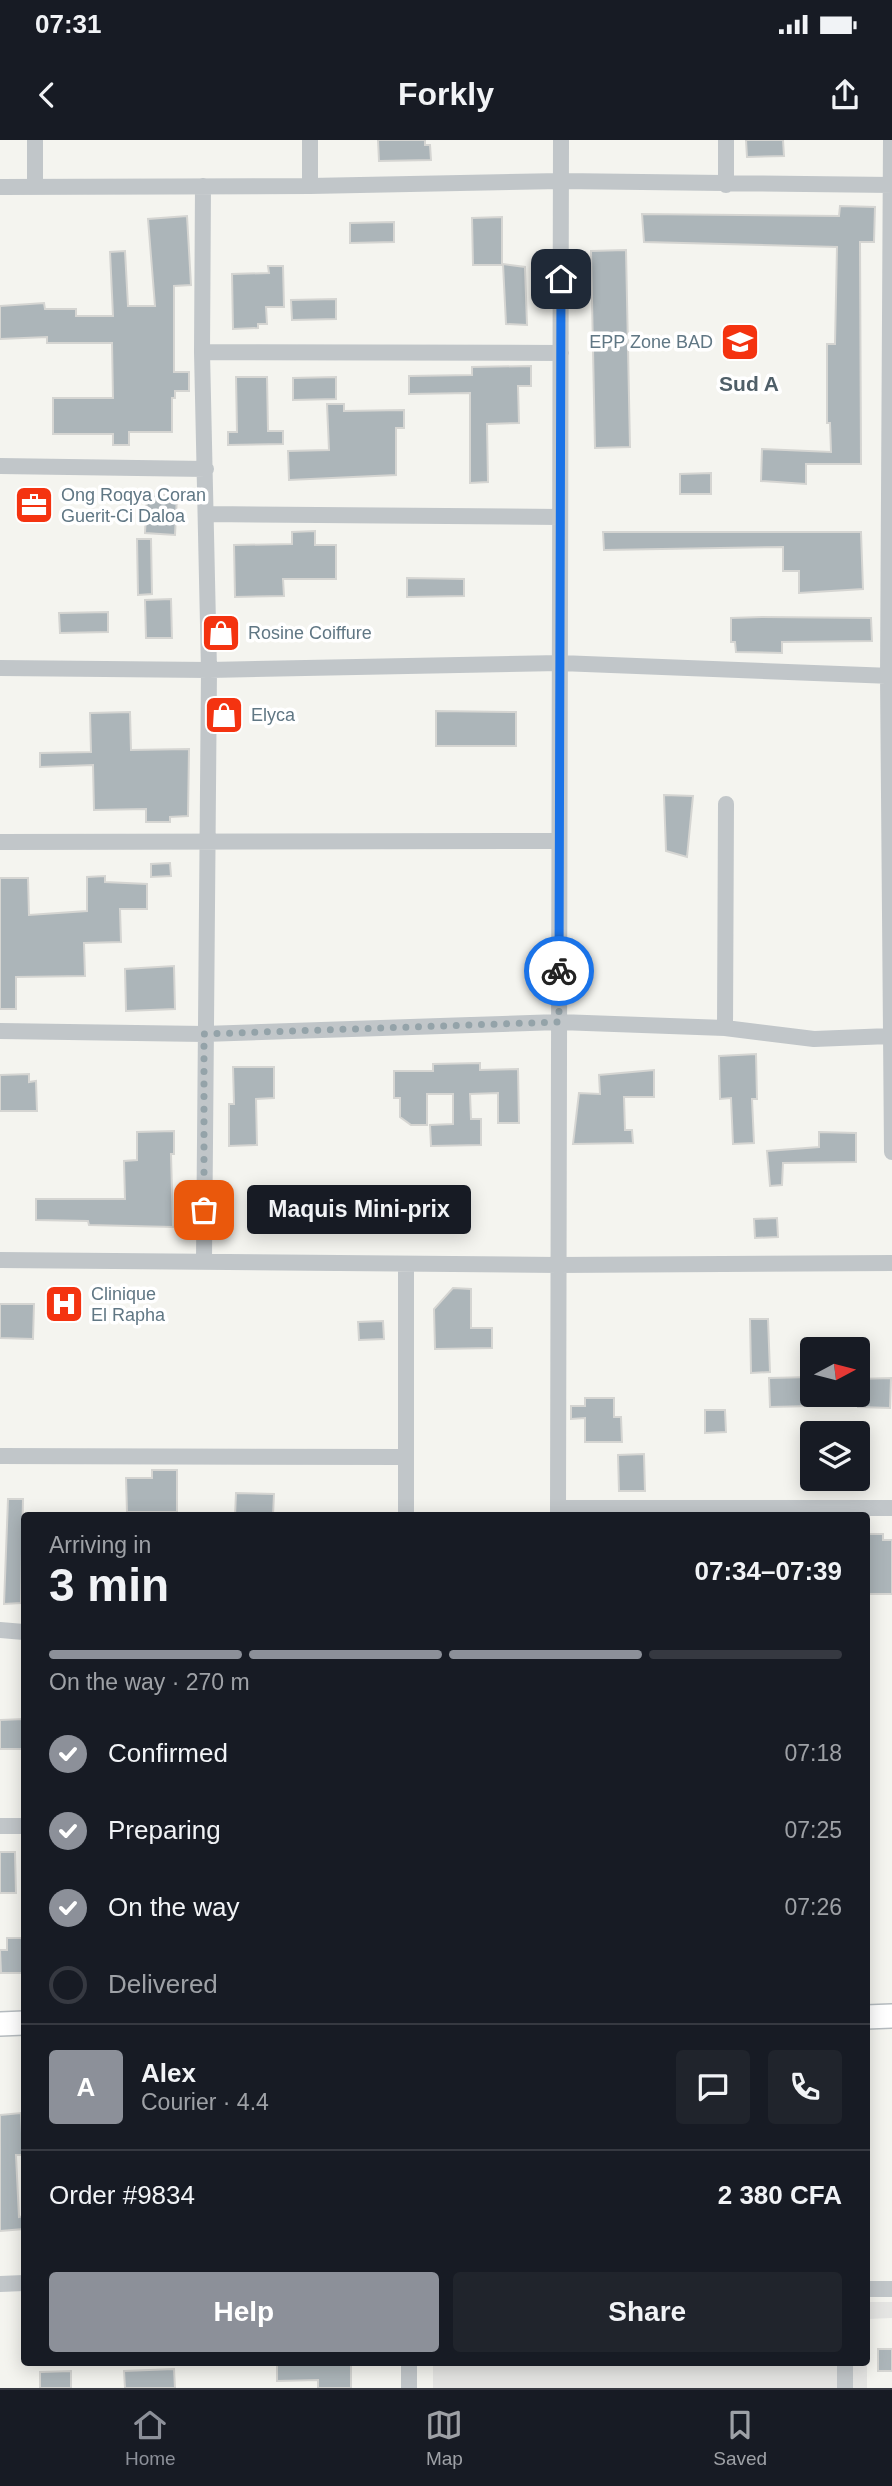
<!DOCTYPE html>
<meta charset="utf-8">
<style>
:root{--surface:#171b24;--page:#20242c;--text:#f1f3f6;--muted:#9ea1a6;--line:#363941;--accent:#8c9099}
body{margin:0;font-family:Arial,sans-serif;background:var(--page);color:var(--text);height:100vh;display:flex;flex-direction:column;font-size:26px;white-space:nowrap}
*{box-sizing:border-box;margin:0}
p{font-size:23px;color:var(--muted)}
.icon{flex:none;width:38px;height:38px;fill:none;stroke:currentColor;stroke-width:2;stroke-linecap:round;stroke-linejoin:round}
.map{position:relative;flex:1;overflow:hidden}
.sheet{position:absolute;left:21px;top:1372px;width:849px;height:854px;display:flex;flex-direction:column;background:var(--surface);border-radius:7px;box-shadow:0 4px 18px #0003}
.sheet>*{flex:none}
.needle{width:46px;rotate:83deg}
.tools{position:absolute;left:800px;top:1197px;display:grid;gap:14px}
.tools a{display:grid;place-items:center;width:70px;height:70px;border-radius:7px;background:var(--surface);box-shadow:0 4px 18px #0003;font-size:35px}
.pin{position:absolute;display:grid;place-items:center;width:60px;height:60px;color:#fff;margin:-30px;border-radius:14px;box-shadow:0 4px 10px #0006}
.courier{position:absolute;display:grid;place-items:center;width:70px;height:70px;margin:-35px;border:5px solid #1a73e8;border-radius:50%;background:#fff;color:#222;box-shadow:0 2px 9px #0007}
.bubble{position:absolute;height:49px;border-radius:7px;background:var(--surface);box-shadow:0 4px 18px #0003;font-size:23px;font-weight:800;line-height:49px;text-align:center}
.headline em{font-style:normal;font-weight:800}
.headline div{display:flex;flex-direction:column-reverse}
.headline{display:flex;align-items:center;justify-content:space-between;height:119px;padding:0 28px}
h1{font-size:46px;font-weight:800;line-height:52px}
.bar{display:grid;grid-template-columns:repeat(4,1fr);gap:10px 7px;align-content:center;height:84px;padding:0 28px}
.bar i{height:9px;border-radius:5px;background:var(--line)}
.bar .on{background:var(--accent)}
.bar p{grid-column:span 4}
.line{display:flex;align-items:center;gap:18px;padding:0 28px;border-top:2px solid var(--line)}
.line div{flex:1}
.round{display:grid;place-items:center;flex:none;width:74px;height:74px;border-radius:7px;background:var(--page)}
ol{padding:0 28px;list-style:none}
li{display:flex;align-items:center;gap:21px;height:77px}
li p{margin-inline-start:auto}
li .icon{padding:7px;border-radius:50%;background:var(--accent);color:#fff;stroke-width:4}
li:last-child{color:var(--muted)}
li i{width:38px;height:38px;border:4px solid var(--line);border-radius:50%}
.cta{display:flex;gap:14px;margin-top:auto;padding:14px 28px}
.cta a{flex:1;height:80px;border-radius:7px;background:var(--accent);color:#fff;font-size:28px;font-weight:800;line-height:80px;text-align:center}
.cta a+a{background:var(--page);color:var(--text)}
.status{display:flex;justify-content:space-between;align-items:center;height:49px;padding:0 35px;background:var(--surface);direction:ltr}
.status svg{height:19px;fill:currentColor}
header{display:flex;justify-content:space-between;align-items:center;height:91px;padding:0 28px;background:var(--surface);font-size:32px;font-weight:800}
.tab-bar{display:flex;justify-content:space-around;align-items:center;height:98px;border-top:2px solid var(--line);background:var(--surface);font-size:19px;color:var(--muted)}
.tab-bar a{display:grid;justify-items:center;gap:4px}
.tab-bar .on{color:var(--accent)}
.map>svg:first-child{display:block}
.built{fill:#e5e5e3}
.building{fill:#acb5b9;stroke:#d5d5d2;stroke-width:2}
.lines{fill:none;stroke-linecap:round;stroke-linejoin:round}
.secondary-casing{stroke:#b5bbbf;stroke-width:26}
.street{stroke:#c1c6c9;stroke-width:16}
.secondary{stroke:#fff;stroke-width:23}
.done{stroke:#94a3a9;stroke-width:7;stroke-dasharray:0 12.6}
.route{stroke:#1a73e8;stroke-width:9}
.labels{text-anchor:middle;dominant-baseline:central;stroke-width:7;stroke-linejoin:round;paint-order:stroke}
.poi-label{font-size:18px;fill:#607784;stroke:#fff;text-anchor:start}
.quarter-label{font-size:21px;font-weight:bold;fill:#4f5f68;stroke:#fff}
</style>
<div class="status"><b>07:31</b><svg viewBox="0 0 49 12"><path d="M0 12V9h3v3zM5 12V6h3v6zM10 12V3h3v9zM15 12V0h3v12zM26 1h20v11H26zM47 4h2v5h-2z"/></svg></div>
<header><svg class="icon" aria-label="back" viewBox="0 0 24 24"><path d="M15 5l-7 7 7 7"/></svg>Forkly<svg class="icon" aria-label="share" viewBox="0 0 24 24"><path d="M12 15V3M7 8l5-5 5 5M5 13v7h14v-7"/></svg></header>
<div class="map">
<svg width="892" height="2248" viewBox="0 0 892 2248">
<rect width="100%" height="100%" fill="#f4f4ef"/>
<path class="built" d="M866 2162H892V2178L867 2179V2248H433V2223L866 2222Z"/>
<path class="building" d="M378 0H425V5H430L431 20 379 21Z
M746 0H783L784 16 747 17Z
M840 66 875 67 874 102H860L861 324H806V344L761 341 762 309 831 312 830 283H827V204H835L837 107 644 102 642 74 839 76Z
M187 76 191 145 174 146V232H189V251H175V258H172V292H129V305H113V294H53V258H113L112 203H47V197L0 199V166L44 163 45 169H76V176H113L110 112 125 111 128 166H155L148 79Z
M502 77V125H473L472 78Z
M394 82V102L350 103V83Z
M626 110 630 307 595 308 591 111Z
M503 124 525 127 527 185 506 184Z
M268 126H283L284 167H266L267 184H258V188L233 189 232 134 269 133Z
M336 159V179L292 180 291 160Z
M531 226V246H518L519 283 487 284 488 342 470 343V253L409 254V236L472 235V227Z
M236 237H267L268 291H283V304L228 305V292H237Z
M336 237V259L293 260V238Z
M327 264H344V271L404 270V288H396V335L289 340 288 311 329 310Z
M711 333V354H680V334Z
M147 354 177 356 175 395 145 393Z
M315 391V405H336V439H283L284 456 235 457 234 405 292 404V392Z
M603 392H861L863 449 799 453V431H783V407L604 410Z
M137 399H151L152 454 138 455Z
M407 438 464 439V456L407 457Z
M171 459 172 498H146L145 460Z
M108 472V492L60 493 59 473Z
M762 477 871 478 872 501 782 502V513L736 512 735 502H731V478Z
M436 571 516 572V606H436Z
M130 572 131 610 189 609 188 676 170 677V682H146V669L94 670 93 625 40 627V613L91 612 90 573Z
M664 655 693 656 687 717 666 711Z
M170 723 171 736 151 737V724Z
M105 736V742L147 744V769H120L121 802 84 803 85 836 16 837V869H0V738H28L29 775 87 771V737Z
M174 826 175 869 126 871 125 829Z
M756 914 757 959H752L754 1003 733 1004 731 958 720 959 719 916Z
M480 923V930L518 929 519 983H498V953L470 954 471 979H481V1005L431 1006 430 985 453 984V954H427V985H411L400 977V958H394V931H433V924Z
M233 927H274V958L256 959 257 1005 229 1006V964H234Z
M654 930V957H624L625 990H632L633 1003 573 1004 579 953 600 954 599 935Z
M29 934V942L36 941 37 971H0V935Z
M174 991V1014H171L173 1087 89 1085 88 1081 36 1080V1059H125L124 1021 137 1020V992Z
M819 992 856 993V1022L783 1023 782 1045 770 1046 767 1011 819 1007Z
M373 1049V1081L334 1082V1050Z
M777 1078 778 1097 755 1098 754 1079Z
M453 1148 471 1149V1188H492V1208L435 1209 434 1169Z
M0 1164H34L33 1199 0 1198Z
M750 1179H768L770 1232 751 1233Z
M383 1181 384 1199 359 1200 358 1182Z
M812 1237V1266L770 1267 769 1238Z
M891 1238 890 1268 858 1267V1239Z
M585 1258H614V1277H621L622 1302H585V1278L571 1279V1266H585Z
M705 1270H725L726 1292 705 1293Z
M644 1314 645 1351H619L618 1315Z
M152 1330H177V1372H127L126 1338H152Z
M236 1353 274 1354 273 1376H235Z
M8 1359H23L21 1463 4 1464Z
M866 1394H883V1400H892V1454H866Z
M24 1579V1609H0V1580Z
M0 1712H15L16 1753H0Z
M7 1798H23V1833H1L0 1810H7Z
M21 1973 23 2015H16L19 2077 24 2076V2089L0 2091V1975Z
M878 2209H892V2231H878Z
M277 2222H351V2248H318V2240L277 2241Z
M174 2229 175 2248H125L124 2231Z
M71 2231V2248H40V2232Z"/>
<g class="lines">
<g class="secondary-casing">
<path id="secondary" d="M866 1877 892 1876
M0 1884 24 1883"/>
</g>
<path class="street" d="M726 0V45
M891 0 888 536 892 1012
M203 46 202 212 209 530 204 1120
M310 46V0
M0 47 310 46 561 41 892 45
M35 47V0
M202 212 561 213
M0 326 206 329
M207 374 560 377
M0 528 209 530 560 523 892 536
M0 702 559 701
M725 888 726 664
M0 891 204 894 559 882 725 888 814 899 890 896
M0 1120 558 1125 892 1123
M0 1316 406 1317
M558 1368H892
M406 1376V1125
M558 1376 561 0
M0 1490 24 1492
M0 1686H24
M0 2144 24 2143
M866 2149H892
M409 2222V2248
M845 2248V2222"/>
<use href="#secondary" class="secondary"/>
</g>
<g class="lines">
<path class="done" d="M204 1070V894L559 882V831"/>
<path class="route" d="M559 831 561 139"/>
</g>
<defs>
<g id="school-square" transform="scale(2.0125)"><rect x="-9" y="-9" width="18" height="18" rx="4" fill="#f43310" stroke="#fff"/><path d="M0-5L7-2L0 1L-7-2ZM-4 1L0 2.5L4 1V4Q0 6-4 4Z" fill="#fff"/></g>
<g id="office-square" transform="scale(2.0125)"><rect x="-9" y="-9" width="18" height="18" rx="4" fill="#f43310" stroke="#fff"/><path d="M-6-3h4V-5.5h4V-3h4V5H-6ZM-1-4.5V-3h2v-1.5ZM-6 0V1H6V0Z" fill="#fff"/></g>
<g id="shop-square" transform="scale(2.0125)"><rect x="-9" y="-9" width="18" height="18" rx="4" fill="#f43310" stroke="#fff"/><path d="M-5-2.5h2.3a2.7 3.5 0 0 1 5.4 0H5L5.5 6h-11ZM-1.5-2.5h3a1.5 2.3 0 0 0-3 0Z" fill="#fff"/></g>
<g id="hospital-square" transform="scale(2.0125)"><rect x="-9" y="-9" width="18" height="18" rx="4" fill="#f43310" stroke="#fff"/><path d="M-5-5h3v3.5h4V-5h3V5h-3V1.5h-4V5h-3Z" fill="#fff"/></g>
</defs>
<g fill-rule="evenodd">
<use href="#school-square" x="740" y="202"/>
<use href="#office-square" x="34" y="365"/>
<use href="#shop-square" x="221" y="493"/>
<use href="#shop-square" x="224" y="575"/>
<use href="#hospital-square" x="64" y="1164"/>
</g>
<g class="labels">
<g class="poi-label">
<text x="713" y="202" text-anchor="end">EPP Zone BAD</text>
<text x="61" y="355">Ong Roqya Coran<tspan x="61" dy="21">Guerit-Ci Daloa</tspan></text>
<text x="248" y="493">Rosine Coiffure</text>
<text x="251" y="575">Elyca</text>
<text x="91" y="1154">Clinique<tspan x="91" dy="21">El Rapha</tspan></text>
</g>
<g class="quarter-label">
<text x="749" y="243">Sud A</text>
</g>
</g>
</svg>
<div class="tools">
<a><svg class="needle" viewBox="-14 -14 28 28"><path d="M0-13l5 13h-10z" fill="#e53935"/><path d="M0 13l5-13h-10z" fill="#9ea1a6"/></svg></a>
<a><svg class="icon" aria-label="layers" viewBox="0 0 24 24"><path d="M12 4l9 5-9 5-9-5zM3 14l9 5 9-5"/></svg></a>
</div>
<div class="pin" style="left:204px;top:1070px;background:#ea580c"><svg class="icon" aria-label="bag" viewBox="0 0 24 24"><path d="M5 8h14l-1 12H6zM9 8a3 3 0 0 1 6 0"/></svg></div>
<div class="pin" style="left:561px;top:139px;background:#1f2937"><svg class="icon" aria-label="home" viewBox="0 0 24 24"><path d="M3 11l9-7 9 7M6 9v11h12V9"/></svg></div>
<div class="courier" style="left:559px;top:831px"><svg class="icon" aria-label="bike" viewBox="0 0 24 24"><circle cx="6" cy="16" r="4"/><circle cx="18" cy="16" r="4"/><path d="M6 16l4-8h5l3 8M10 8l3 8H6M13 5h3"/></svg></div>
<div class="bubble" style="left:247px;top:1045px;width:224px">Maquis Mini-prix</div>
<section class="sheet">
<div class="headline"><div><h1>3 min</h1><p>Arriving in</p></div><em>07:34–07:39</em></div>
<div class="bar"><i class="on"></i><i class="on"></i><i class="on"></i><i></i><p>On the way · 270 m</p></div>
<ol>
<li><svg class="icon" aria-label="check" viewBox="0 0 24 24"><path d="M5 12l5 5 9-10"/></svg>Confirmed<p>07:18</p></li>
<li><svg class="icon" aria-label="check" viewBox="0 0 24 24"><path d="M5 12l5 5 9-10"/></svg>Preparing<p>07:25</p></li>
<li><svg class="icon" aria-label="check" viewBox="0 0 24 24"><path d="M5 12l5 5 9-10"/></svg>On the way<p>07:26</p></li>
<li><i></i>Delivered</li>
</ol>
<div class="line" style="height:126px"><b class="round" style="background:var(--accent);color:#fff">A</b><div><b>Alex</b><p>Courier · 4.4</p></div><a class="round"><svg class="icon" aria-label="chat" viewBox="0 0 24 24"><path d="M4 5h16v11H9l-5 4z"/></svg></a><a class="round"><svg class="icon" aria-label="phone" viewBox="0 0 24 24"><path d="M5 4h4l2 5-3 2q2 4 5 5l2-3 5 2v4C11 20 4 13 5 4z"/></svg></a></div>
<div class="line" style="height:91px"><div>Order #9834</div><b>2 380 CFA</b></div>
<div class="cta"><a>Help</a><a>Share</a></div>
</section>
</div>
<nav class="tab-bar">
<a class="on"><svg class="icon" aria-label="home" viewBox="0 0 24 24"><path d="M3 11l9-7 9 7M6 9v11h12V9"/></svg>Home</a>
<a><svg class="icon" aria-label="map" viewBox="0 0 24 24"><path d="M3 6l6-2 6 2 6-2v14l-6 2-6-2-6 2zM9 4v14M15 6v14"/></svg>Map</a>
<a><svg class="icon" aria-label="saved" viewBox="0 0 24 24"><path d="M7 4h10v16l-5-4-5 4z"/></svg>Saved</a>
</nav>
